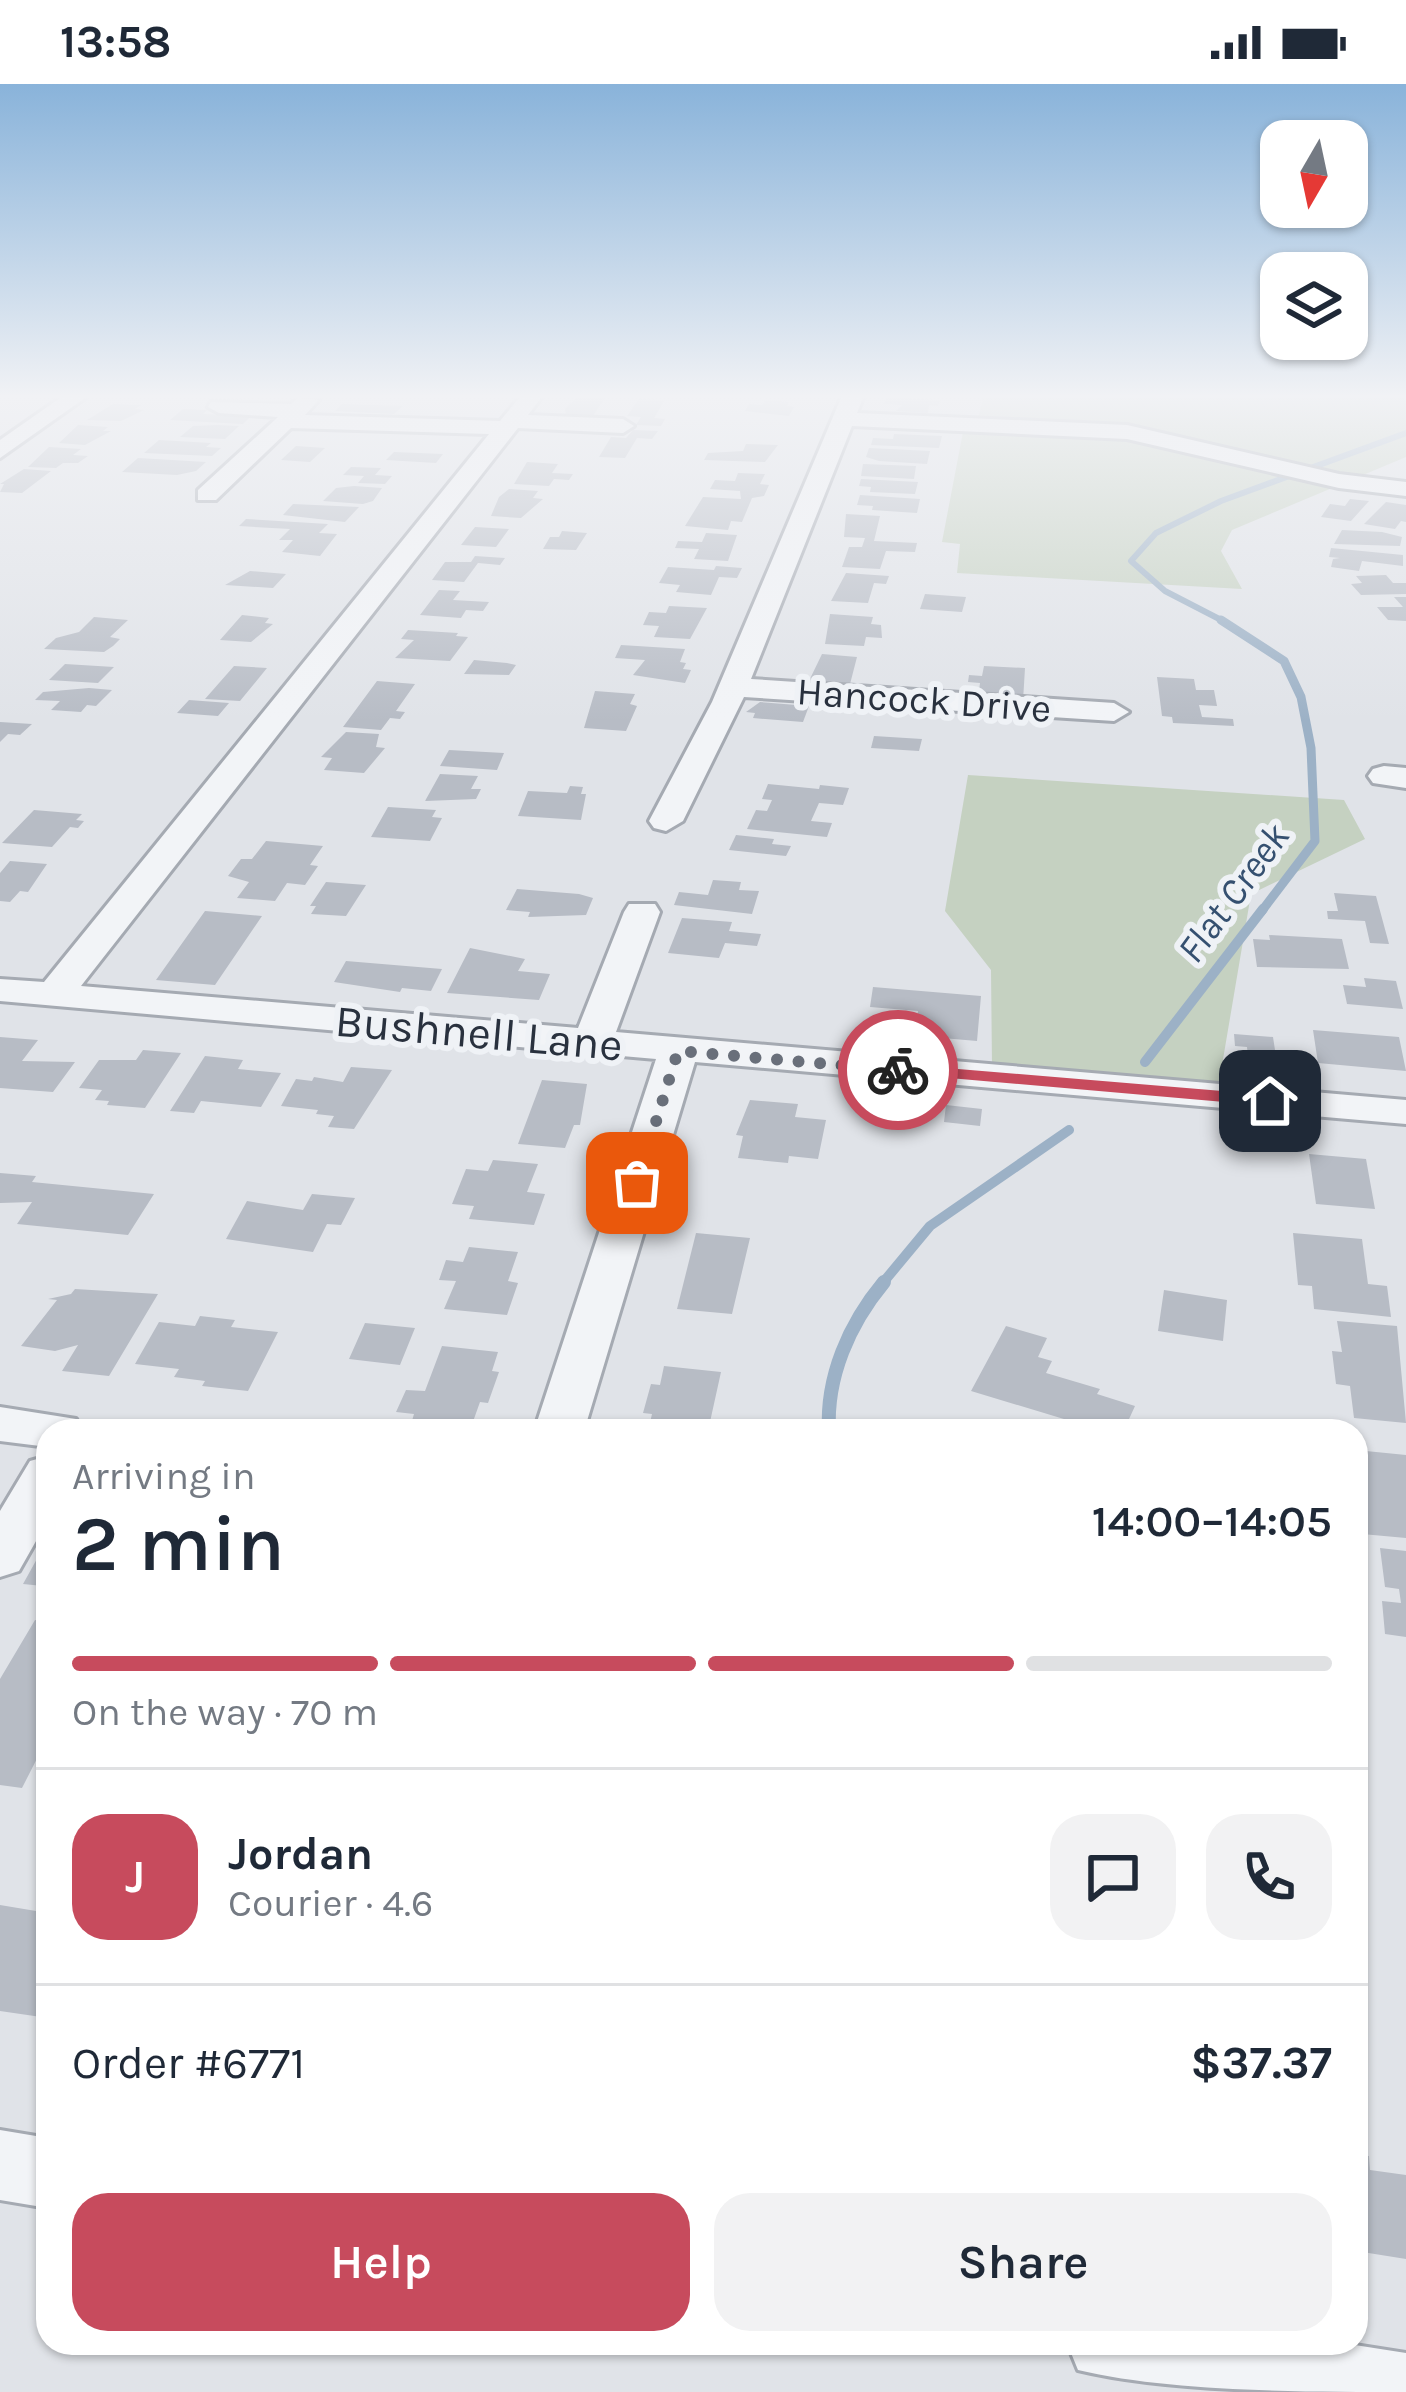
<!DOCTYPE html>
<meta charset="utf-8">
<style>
:root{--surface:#fff;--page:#f2f2f3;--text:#1f2937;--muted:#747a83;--line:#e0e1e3;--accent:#c74b5d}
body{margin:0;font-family:Karla,sans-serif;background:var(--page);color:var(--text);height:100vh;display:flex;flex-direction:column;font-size:45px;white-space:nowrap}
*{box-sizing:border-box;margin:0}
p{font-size:39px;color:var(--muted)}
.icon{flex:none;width:66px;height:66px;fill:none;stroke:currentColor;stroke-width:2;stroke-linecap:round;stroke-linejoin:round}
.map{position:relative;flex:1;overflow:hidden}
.sheet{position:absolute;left:36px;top:1335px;width:1332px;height:936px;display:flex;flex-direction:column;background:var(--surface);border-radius:36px;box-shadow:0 3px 9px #0004}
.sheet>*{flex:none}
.needle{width:78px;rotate:189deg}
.controls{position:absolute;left:1260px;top:36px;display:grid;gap:24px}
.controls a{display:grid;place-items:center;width:108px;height:108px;border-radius:24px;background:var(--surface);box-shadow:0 3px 9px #0004;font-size:60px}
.pin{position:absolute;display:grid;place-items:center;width:102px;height:102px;color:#fff;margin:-51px;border-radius:24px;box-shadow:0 6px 18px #0006}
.courier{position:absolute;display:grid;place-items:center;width:120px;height:120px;margin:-60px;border:9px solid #c74b5d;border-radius:50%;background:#fff;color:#222;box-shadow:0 3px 15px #0007}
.head em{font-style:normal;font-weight:600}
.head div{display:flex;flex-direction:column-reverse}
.head{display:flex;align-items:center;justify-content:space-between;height:204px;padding:0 36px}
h1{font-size:78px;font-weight:600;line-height:90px}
.bar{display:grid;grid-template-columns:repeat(4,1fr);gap:18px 12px;align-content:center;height:144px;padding:0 36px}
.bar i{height:15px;border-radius:9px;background:var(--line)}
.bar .on{background:var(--accent)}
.bar p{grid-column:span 4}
.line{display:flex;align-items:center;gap:30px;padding:0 36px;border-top:3px solid var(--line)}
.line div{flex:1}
.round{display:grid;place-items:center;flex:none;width:126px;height:126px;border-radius:36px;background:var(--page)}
.cta{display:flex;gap:24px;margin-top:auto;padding:24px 36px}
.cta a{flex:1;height:138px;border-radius:36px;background:var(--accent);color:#fff;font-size:48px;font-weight:600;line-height:138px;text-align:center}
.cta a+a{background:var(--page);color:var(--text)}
.status{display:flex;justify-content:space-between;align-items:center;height:84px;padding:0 60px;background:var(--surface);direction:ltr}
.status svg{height:33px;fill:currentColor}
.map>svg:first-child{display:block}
.green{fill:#c5d1c1}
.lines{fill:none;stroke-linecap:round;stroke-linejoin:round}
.stream-far3{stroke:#9cb1c6;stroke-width:6}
.stream-far2{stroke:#9cb1c6;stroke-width:9}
.stream-far1{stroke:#9cb1c6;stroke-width:10}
.stream{stroke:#9cb1c6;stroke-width:14}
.building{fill:#b7bcc5}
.street-casing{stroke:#a5aab2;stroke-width:6}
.street{fill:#f2f4f7;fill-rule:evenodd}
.route{fill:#c74b5d}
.done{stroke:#696f7a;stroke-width:12;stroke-dasharray:0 21.6}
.labels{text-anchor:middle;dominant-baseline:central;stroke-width:12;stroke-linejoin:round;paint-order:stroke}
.far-street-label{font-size:39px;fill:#29313e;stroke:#eff2f6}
.far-water-label{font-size:39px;font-style:italic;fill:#355070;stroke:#eff2f6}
.street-label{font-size:45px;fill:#29313e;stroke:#eff2f6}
</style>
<div class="status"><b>13:58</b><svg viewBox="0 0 49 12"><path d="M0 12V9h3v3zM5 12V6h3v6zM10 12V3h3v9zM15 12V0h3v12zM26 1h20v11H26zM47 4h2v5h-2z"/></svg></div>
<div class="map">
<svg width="1406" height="2308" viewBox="0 0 1406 2308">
<rect width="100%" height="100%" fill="#e0e3e8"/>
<path class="green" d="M983 314H1406V373L1232 446 1221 467 1242 505 957 489 960 460 942 458 963 348H975Z
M968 691 1344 716 1365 755 1251 810 1219 999 992 982 991 886 945 827Z"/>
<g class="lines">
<path class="stream-far3" d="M1227 539 1165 507 1131 477 1156 449 1221 417 1406 349"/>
<path class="stream-far2" d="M1221 536 1284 577 1301 613 1311 664 1315 757 1261 828"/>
<path class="stream-far1" d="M1145 978 1263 825
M881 1201 930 1142 1069 1046"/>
<path class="stream" d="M829 1347C826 1293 849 1240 884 1198"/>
</g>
<path class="building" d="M576 314H605L592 333 566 332 565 325Z
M886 314H900L940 316 938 322 929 321 928 329 896 327 902 321 884 320Z
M639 315 665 316 654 334 665 335 661 342 636 341 641 333 627 332Z
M765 316 789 318 787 322 794 323 789 332 745 327 749 320 762 321Z
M113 320 141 321 135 325 144 326 121 337 87 336Z
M342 320 377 321 403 322 394 330 335 327Z
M183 325 207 326 203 330 251 332 243 340 170 336Z
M78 341 108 343 103 347H111L85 361 59 359Z
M193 342 217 341 239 342 225 355 180 353Z
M633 346 658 347 652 355 637 354 625 374 599 373 611 353 626 354Z
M894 350 942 352 939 364 871 361 873 354 893 355Z
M159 356 211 359 206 363 221 364 212 372 144 369Z
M746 360 778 361 765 378 704 376 708 369 743 367Z
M296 362 325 364 310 378 281 376Z
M49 363 81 365 73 371 88 372 78 379H63L56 384 28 383Z
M869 364 930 367 927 380 879 377 866 373Z
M394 368 443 370 436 379 386 376Z
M138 374 206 378 196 387 177 391 122 388Z
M527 378 558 380 552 389 573 390 569 396 554 395 549 402 514 400Z
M863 380 916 382 914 395 861 392Z
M351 383 381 384 375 391 392 392 385 400 358 399 364 392 343 391Z
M24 385 51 387 22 409 0 408 4 400H0Z
M738 389 765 390 760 400 769 401 764 412 752 414 742 438 731 437 728 446 685 442 703 413 741 415 740 407 710 405 715 396 735 397Z
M861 395 918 398 915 410 870 408 871 403 859 402Z
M354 402 382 404 373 417 363 420 323 417 336 404Z
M509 405 538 407 533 414 543 415 521 434 491 432 499 413Z
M860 411 920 415 917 429 872 426 873 422 857 421Z
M1350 415 1369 417 1351 437 1321 433 1330 420 1345 422Z
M1386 418 1406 421V438L1401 437 1395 445 1364 440Z
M293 420 359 423 345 438 283 431Z
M846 430 880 432 874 457 917 459 915 468 886 467 880 485 842 483 849 463H862L865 454 844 453Z
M246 435 328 440 319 449 337 450 320 472 282 468 293 456H279L290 445 239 442Z
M475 443 509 445 496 463 461 461Z
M1342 446 1382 448 1402 453 1400 462 1334 460Z
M562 447 587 449 576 466 543 465 550 453H559Z
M706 449 737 451 728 477 694 475 699 465 675 464 678 457 702 458Z
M1331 464 1403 471V482L1362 477 1359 487 1331 483 1333 475 1340 474 1329 473Z
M475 472 505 474 500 481 478 479 464 498 432 496 445 478H471Z
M716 482 742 484 737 494 719 493 711 511 676 508 680 501 659 499 668 483 714 486Z
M250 487 286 490 273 504 225 501Z
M846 489 889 492 886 500 874 499 868 519 831 517Z
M1386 491 1393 499H1406V510L1361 511 1351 500 1362 499 1356 492Z
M439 506 460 507 453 516 489 518 483 527 466 526 461 534 420 531Z
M925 510 966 513 962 528 920 525Z
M1394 513H1406V537L1388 536 1377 523H1403Z
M669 522 707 524 690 555 654 553 659 542 643 541 649 528 666 529Z
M830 530 873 533 871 540 881 541 882 554 866 553 864 562 825 560Z
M242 531 269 534 265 539 273 540 251 558 220 556Z
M94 533 128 536 110 553 120 555 113 562 104 568 44 565 56 554 79 548Z
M408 546 458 549 456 552 468 553 450 577 395 574 414 556 401 555Z
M621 561 685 565 680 578 686 579 683 585 691 586 685 599 633 591 645 576 615 574Z
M822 570 857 573 849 604 807 601Z
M474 576 507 579 516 581 509 591 464 590Z
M65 580 114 583 98 599 49 596Z
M234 582 267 584 240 617 205 615Z
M984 582 1025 584 1023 617 978 614 980 599 968 598 969 591 982 592Z
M1157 593 1194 595 1196 606H1214L1217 622 1199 621 1202 633 1233 635 1234 642 1173 639 1172 633 1162 632Z
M377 597 415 600 396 627 405 628 400 635 390 634 381 646 343 643Z
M89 604 112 606 96 622 87 621 81 628 51 626 60 617 35 616 43 608Z
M595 607 635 610 630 620 637 622 626 647 584 644Z
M189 616 229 619 218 632 177 629Z
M760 618 809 622 803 638 753 634 755 629 746 628Z
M0 638 32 640 20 651 8 650 0 658Z
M346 648 379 650 376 663 385 664 364 689 324 686 332 674 321 673Z
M874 652 922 655 919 667 871 664Z
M449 666 504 669 497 686 440 682Z
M440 690 478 692 471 705H481L476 715 425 717Z
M768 700 819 705 820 701 849 704 843 721 819 719 811 737 832 739 827 753 747 745 756 726 767 727 772 716 762 715Z
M570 702 583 703 581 710H586L581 736 518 732 528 707 567 709Z
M388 723 436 726 432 733 442 734 430 757 371 753Z
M34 726 82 730 76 736 84 737 78 744 70 743 52 763 2 759Z
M736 751 774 755 772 760 791 762 786 772 729 766Z
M266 757 323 762 310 781 318 782 305 801 287 799 275 817 237 814 249 798 228 792 241 775H252Z
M10 777 47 780 28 808 20 807 10 818 0 817V789Z
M713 796 741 798 739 806 759 807 752 830 674 821 679 808 708 811Z
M326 798 366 801 346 832 311 830 316 822H310Z
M517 805 579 810 593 814 586 831 528 833 530 828 506 826Z
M1334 809 1376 812 1389 860 1370 859 1365 837 1328 835 1327 827H1338Z
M205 827 262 832 215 901 156 896Z
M682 834 732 838 729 847 761 850 757 862 725 859 719 874 668 869Z
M1269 851 1342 855 1349 885 1257 883 1253 855 1270 856Z
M470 864 525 875 518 887 550 890 539 916 447 909Z
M346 877 442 885 431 907 402 904 400 908 334 898Z
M1364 894 1396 897 1403 925 1347 920 1343 901 1366 903Z
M873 903 981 912 977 957 931 953 933 937 917 935 918 927 870 923Z
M1313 946 1399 953 1406 987 1318 979Z
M1234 950 1273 953 1277 979 1248 973 1247 963 1235 962Z
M0 953 38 956 22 977 75 978 53 1008 0 1004Z
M143 966 181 969 145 1024 107 1021 109 1017 95 1016 102 1006 79 1004 99 976H136Z
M205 972 243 976 238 985 281 989 261 1023 201 1017 194 1029 170 1027Z
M351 983 392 986 354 1045 328 1043 334 1032 316 1030 318 1026 281 1022 296 995 312 997 314 993 343 998Z
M542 996 587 1000 580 1041H574L565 1064 518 1060Z
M750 1016 798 1020 795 1033 826 1036 818 1075 789 1072 788 1079 738 1074 743 1052 736 1051Z
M946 1021 982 1025 980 1042 944 1038Z
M1309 1070 1366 1075 1375 1125 1316 1120Z
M493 1076 538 1080 527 1108 545 1110 534 1141 469 1135 474 1122 452 1120 466 1085 488 1087Z
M0 1089 36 1092 32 1098 154 1110 128 1151 17 1140 32 1118 0 1119Z
M312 1110 355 1114 341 1141 327 1140 313 1168 226 1155 247 1117 303 1126Z
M696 1149 750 1154 732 1230 677 1225Z
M1293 1149 1362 1155 1368 1200 1387 1202 1391 1233 1314 1225 1312 1202 1298 1201Z
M469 1163 518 1168 508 1197 518 1199 507 1231 444 1225 456 1197 439 1196 446 1176 463 1178Z
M75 1205 158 1210 109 1292 62 1287 78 1261 55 1267 21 1262 57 1216 48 1215 71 1210Z
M1164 1206 1227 1216 1223 1257 1158 1247Z
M200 1232 235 1236 231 1243 278 1248 248 1307 202 1302 205 1297 174 1293 179 1285 135 1280 159 1238 195 1242Z
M1337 1237 1397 1242 1406 1339 1354 1334 1350 1302 1336 1300 1332 1267 1342 1268Z
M365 1239 415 1244 400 1281 349 1275Z
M1006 1242 1047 1254 1038 1273 1052 1277 1046 1289 1100 1305 1097 1310 1135 1322 1124 1346 1090 1335 1087 1342 971 1307Z
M442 1262 498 1268 492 1287 499 1288 488 1319 480 1318 470 1346 411 1340 414 1330 396 1328 406 1306 425 1307Z
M664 1282 721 1288 708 1347H648L652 1330 643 1329 651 1300 660 1301Z
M1356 1366 1406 1371V1454L1362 1450Z
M48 1455V1509L40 1508 43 1502 23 1500Z
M1380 1464 1406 1467V1553L1385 1550 1382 1517 1401 1519 1399 1505 1385 1503Z
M35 1536 48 1538V1653L22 1704 0 1701V1595Z
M0 1821 48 1829V1934L0 1927Z
M1356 2070 1369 2072 1370 2086 1406 2091V2175L1356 2167Z"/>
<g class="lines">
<g class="street-casing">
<path id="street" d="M60 314H85L0 374V356Z
M298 314 319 316 305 331 500 337 519 314H541L528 331 623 335 634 342 623 349 518 344 81 902 578 944 624 828 629 820H655L660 828 616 948 1406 1016V1040L695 978 584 1347H534L656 975 0 917V895L44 898 489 350 291 344 216 416H198V406L278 333 219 329 208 323 211 318 291 320Z
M841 314H863L857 329 1127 341 1339 390 1406 398V412L1339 404 1127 355 852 342 751 595 1114 619 1129 628 1114 637 744 613 683 737 666 747 654 744 649 737 712 618Z
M1384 682 1406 684V704L1373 699 1368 692 1373 685Z
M0 1323 76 1335 83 1347H48V1363L0 1357Z
M48 1372V1436L19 1487 0 1493V1427L30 1377Z
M0 2046 48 2054V2124L0 2116Z
M1067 2259H1342L1406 2269V2308C1307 2308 1169 2308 1078 2286Z"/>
</g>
<use href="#street" class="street"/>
</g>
<linearGradient id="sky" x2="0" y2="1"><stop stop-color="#89b3da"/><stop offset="0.49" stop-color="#f1f2f5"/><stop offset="1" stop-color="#f1f2f5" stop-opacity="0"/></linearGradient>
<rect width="1406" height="637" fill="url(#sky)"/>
<path class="route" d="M898 980 1270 1011 1279 1017 1270 1022 892 989 889 986Z"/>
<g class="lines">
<path class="done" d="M637 1099 678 967 898 986"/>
</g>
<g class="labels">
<g class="far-street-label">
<text transform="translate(924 616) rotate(4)">Hancock Drive</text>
</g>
<g class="far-water-label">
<text transform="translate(1233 809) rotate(-54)">Flat Creek</text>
</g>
<g class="street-label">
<text transform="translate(479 949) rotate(5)">Bushnell Lane</text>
</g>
</g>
</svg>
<div class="controls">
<a><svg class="needle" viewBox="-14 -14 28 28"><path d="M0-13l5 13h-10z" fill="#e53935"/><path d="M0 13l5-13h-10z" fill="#747a83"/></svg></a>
<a><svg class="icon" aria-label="layers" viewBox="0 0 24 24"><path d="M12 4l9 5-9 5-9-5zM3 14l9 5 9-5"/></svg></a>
</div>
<div class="pin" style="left:637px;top:1099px;background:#ea580c"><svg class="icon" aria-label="bag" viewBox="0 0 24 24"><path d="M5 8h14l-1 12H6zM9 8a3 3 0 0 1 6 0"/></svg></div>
<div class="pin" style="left:1270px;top:1017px;background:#1f2937"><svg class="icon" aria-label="home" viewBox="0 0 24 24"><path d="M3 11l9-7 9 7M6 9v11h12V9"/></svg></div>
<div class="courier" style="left:898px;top:986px"><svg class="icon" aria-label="bike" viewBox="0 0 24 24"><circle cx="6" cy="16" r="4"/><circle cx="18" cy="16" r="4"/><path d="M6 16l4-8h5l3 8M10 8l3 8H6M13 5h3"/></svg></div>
<section class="sheet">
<div class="head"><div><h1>2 min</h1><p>Arriving in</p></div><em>14:00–14:05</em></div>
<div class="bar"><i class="on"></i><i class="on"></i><i class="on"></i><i></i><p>On the way · 70 m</p></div>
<div class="line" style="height:216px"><b class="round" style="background:var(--accent);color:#fff">J</b><div><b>Jordan</b><p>Courier · 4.6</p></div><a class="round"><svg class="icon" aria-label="chat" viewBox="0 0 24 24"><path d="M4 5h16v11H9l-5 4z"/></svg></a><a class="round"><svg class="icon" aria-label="phone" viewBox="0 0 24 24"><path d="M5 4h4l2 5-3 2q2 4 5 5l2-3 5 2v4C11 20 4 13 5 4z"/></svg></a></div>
<div class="line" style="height:156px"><div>Order #6771</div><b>$37.37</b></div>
<div class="cta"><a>Help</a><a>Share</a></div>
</section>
</div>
